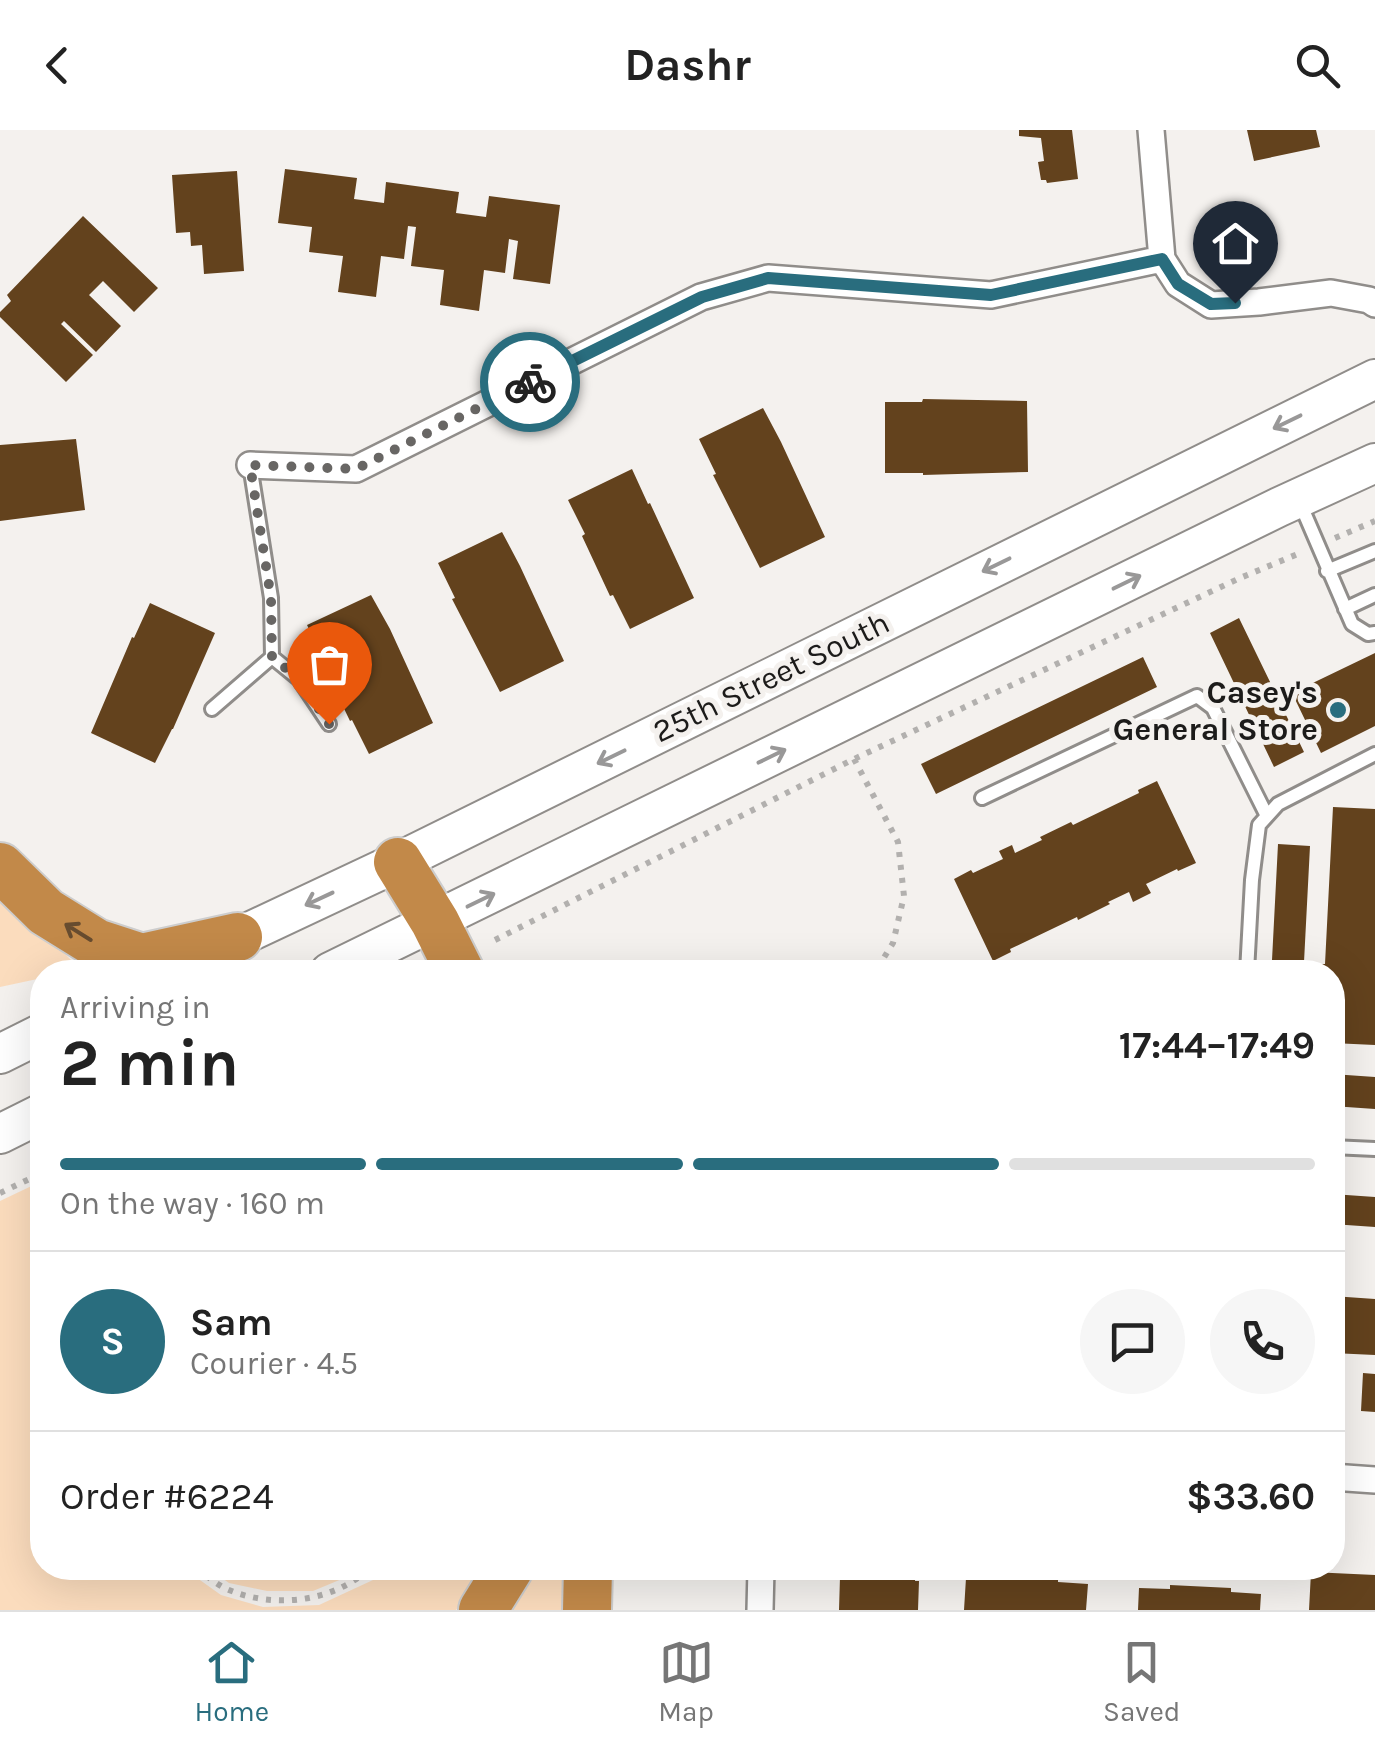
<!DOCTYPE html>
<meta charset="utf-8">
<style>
:root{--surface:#fff;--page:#f6f6f6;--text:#222;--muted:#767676;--line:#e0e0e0;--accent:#296d7e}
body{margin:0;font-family:Karla,sans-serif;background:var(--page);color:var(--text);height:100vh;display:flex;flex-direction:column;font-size:38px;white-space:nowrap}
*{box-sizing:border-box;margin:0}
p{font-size:32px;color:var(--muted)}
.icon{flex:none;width:55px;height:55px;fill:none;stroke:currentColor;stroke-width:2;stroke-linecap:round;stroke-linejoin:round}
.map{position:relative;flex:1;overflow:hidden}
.side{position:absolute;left:30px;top:830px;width:1315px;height:620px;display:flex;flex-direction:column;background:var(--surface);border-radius:40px;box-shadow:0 10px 40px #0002}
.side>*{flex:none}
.pin{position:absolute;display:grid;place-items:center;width:85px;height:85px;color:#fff;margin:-102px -42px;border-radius:50% 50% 50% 0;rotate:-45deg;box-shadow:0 0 10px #0007}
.pin .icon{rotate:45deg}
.courier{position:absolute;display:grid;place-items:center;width:100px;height:100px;margin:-50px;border:8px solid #296d7e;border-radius:50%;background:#fff;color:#222;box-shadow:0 2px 12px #0007}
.headline em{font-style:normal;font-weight:700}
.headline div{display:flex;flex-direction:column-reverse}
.headline{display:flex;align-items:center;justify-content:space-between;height:170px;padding:0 30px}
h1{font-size:65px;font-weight:700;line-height:75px}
.bar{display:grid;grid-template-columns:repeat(4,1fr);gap:15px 10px;align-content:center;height:120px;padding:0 30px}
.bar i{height:12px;border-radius:8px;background:var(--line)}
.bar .active{background:var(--accent)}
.bar p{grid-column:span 4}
.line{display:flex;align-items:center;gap:25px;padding:0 30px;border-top:2px solid var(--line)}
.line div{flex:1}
.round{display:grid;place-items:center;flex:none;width:105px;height:105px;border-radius:52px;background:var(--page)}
header{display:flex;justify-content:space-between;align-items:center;height:130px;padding:0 30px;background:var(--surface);font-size:45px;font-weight:700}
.dock{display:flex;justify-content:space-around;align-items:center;height:140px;border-top:2px solid var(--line);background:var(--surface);font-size:28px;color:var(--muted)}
.dock a{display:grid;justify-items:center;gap:5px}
.dock .active{color:var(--accent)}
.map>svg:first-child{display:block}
.green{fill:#fbdcbd}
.building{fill:#63421d}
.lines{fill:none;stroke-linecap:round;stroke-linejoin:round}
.service-casing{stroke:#908d8a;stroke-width:18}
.minor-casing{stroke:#908d8a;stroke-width:30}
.secondary-casing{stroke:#908d8a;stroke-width:42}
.motorway-casing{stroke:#cdcdcd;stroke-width:52}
.path{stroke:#b2b0ae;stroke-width:6;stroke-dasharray:5 8;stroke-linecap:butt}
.service{stroke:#fff;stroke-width:12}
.minor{stroke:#fff;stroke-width:25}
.secondary{stroke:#fff;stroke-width:38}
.motorway{stroke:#c28949;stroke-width:48}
.oneway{stroke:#999898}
.oneway2{stroke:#674c2f}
.done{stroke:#686664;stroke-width:10;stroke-dasharray:0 18}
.route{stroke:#296d7e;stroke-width:12}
.poi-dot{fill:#296d7e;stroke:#f4f1ee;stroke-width:4}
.labels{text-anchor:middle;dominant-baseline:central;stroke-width:10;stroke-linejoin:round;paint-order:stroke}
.street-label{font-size:32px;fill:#1c1b1a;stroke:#f4f1ee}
.poi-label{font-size:32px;font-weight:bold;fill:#1c1b1a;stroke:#f4f1ee;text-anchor:end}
</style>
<header><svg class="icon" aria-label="back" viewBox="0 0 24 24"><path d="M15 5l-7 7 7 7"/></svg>Dashr<svg class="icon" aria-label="search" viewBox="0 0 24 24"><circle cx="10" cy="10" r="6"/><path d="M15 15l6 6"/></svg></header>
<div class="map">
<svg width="1375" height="1480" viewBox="0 0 1375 1480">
<rect width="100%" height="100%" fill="#f4f1ee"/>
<path class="green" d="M0 758 73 832 71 842H42V848L0 857Z
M42 1051V1438H183L221 1465 263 1477 319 1475 373 1450 386 1438H487L456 1480H0V1071Z
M208 1438H360L349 1446 313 1461H267L229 1453Z
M529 1438H572L570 1480H506Z"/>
<path class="building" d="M1019 0H1072L1078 49 1047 53 1046 50H1041L1038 32 1044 31 1041 8 1019 6Z
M1247 0H1316L1320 17 1254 31Z
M285 39 357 48 354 69 384 73 386 52 459 62 456 83 486 87 489 66 560 75 550 154 513 149 518 111 509 109 505 143 484 140 479 181 440 175 444 140 411 136 416 97 408 96 404 129 381 126 376 167 338 162 343 126 309 122 312 97 278 93Z
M237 41 244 141 204 144 202 115 191 116 190 102 176 103 172 45Z
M83 86 158 158 134 182 103 151 89 165 121 196 96 222 64 191 61 194 93 225 66 252 0 187V182L11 171 7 165Z
M923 269 1027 271 1028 342 923 345V343H885V272H922Z
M763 278 781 312 825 407 760 438 713 345 716 344 699 309Z
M76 309 85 380 0 391V315Z
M632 339 648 374 650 373 694 468 630 499 613 465 610 466 582 406 585 404 568 370Z
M502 402 520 436 564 531 500 562 452 469 455 468 438 433Z
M371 465 390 499 433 593 369 624 352 590 350 591 321 531 324 530 307 495Z
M150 473 215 503 173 599H172L155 633 91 603 132 507 134 508Z
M1239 488 1304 622 1274 637 1210 503Z
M1375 523V596L1321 623 1292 563Z
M1143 527 1157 557 936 664 921 634Z
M1157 651 1196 733 1178 741 1177 739 1146 754 1151 763 1133 772 1129 762 1108 772 1110 774 1078 790 1077 787 1010 819 1011 822 993 831 954 749 971 740 973 743 1003 729 999 721 1012 715 1015 723 1042 710 1040 707 1071 692 1073 695 1139 663 1138 660Z
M1333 677 1375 679V915L1332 913V842H1316V834H1325Z
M1278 714 1310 716 1304 832 1272 830Z
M1332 944 1375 947V979L1332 976Z
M1332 1064 1375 1067V1097L1332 1094Z
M1332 1166 1375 1169V1225L1332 1223Z
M1332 1242 1342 1243 1340 1279H1332Z
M1363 1243 1375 1244V1282L1361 1281Z
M844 1438H916L915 1451H919L918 1480H839L840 1447H844Z
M1311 1442 1375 1445V1480H1309Z
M997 1445 1058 1448V1452L1088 1454 1086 1480H964L966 1448 996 1449Z
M1170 1455 1231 1458V1462L1261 1464 1260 1480H1138L1139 1458 1170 1459Z"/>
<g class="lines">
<g class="service-casing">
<path id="service" d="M1300 373 1352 494 1368 504 1375 503
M1327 441 1375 421
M1345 479 1375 465
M272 527 299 549 329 594
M212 579 272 527 271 468 250 335
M982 668 1197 566 1213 578 1267 686
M1247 842 1252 750 1259 695 1278 674 1375 624
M1332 1017 1375 1019"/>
</g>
<g class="minor-casing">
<path id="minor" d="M1151 0 1162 129 1178 154 1211 175 1259 172 1331 163 1369 170 1375 174
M250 335 356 339 701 167 768 148 991 165 1162 129
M1332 1347 1375 1350
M760 1480 761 1438"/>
</g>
<g class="secondary-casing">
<path id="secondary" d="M215 818 398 732 1375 249
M330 842 1279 377 1375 333
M0 924 42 903
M0 1004 42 983"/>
</g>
<g class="motorway-casing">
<path id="motorway" d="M398 732 435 792 460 842
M0 737 46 782 96 813 142 828 238 807
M483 1480 509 1438
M587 1480 588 1438"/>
</g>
<path class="path" d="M1335 408 1375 391
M854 629 898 712 904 766 893 813 875 842
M495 810 854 629 1240 448 1300 423
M0 1063 42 1043
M196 1438C206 1445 217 1455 229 1460 275 1479 334 1472 370 1438"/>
<use href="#service" class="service"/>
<use href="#minor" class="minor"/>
<use href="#secondary" class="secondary"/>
<use href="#motorway" class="motorway"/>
</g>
<defs><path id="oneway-shaft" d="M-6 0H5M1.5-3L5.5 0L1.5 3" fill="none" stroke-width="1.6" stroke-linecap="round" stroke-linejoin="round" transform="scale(2.5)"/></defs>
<g class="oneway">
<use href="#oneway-shaft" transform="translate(1287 292) rotate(154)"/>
<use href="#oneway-shaft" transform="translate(996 435) rotate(154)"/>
<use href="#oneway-shaft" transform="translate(1127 452) rotate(-26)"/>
<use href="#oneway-shaft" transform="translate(772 626) rotate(-26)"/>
<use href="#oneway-shaft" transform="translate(611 627) rotate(154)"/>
<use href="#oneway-shaft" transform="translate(319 769) rotate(155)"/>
<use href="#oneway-shaft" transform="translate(481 770) rotate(-26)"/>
</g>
<use class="oneway2" href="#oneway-shaft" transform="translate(78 802) rotate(-148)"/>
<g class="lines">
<path class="done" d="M329 594 299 549 272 527 271 468 250 335 356 339 530 252"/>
<path class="route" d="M530 252 702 167 768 148 991 165 1162 129 1178 154 1211 174 1235 173"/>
</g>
<circle class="poi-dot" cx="1338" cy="580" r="10"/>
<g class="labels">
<g class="street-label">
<text transform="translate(771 547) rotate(-26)">25th Street South</text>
</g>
<g class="poi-label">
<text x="1318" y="562">Casey's<tspan x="1318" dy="37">General Store</tspan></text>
</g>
</g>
</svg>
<div class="pin" style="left:329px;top:594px;background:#ea580c"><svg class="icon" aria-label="bag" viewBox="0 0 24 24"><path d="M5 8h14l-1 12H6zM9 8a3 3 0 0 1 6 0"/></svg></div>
<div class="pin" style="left:1235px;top:173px;background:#1f2937"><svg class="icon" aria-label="home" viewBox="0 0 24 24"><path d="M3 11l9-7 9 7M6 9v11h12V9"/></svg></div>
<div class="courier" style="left:530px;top:252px"><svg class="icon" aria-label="bike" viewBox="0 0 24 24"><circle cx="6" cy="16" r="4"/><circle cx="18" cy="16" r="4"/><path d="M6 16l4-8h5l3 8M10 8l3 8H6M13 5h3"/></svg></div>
<section class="side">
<div class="headline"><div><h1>2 min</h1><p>Arriving in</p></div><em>17:44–17:49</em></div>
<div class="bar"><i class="active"></i><i class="active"></i><i class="active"></i><i></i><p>On the way · 160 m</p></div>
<div class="line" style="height:180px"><b class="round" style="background:var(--accent);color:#fff">S</b><div><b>Sam</b><p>Courier · 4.5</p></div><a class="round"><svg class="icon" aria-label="chat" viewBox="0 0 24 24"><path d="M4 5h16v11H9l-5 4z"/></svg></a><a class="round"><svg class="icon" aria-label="phone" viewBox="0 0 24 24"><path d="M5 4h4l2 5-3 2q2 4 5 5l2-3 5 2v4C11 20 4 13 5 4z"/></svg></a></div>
<div class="line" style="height:130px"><div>Order #6224</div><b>$33.60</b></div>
</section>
</div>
<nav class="dock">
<a class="active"><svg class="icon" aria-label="home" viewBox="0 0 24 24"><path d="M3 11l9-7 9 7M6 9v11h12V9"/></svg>Home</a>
<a><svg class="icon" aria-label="map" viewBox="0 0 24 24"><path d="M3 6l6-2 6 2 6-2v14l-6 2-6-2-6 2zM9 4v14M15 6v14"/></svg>Map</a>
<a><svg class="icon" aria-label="saved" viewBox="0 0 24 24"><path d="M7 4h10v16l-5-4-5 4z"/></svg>Saved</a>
</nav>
